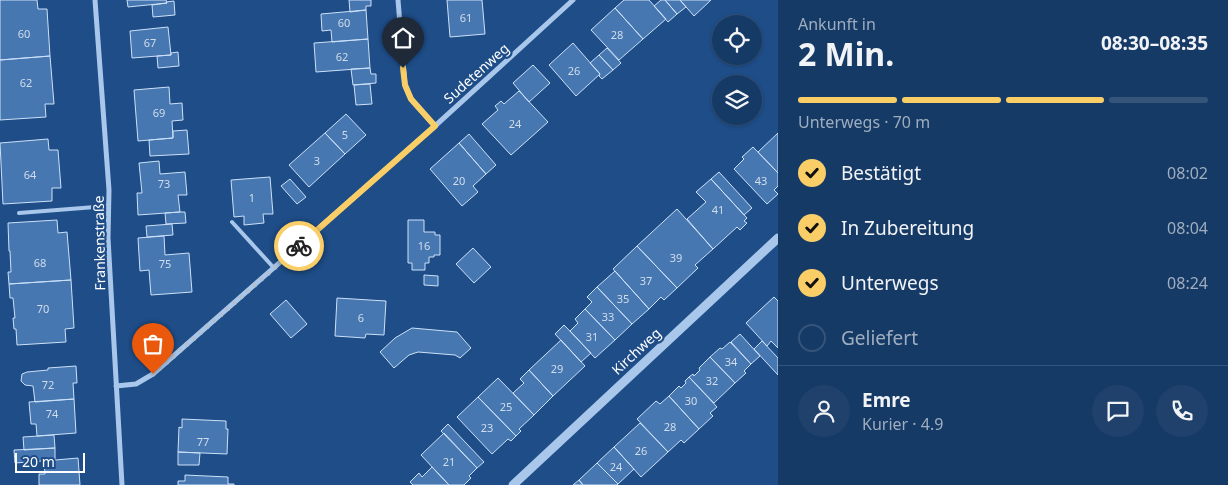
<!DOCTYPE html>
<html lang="de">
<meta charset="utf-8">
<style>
:root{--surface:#163a66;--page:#1f416c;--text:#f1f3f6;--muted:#9eadbf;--line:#35547a;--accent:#face67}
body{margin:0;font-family:"Noto Sans",sans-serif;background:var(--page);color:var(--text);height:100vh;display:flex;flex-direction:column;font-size:19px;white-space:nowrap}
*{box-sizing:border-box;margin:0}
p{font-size:16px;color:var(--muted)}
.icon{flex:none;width:28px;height:28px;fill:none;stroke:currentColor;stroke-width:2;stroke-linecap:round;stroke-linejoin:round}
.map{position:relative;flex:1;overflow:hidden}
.drawer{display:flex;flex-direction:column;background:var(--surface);width:450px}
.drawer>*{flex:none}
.fabs{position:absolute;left:712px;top:15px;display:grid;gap:10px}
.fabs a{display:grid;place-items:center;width:50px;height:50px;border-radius:50%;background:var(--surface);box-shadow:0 1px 4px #0004,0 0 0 1px var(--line);font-size:25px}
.scale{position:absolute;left:15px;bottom:12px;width:70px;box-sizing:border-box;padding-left:5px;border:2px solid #fff;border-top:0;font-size:14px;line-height:18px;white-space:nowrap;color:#fff;-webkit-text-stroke:4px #1e4d88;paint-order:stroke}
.pin{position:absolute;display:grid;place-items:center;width:42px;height:42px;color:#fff;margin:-51px -21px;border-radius:50% 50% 50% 0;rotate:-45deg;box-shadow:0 0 5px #0007}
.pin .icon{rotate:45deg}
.courier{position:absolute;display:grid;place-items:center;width:50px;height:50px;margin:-25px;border:4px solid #face67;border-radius:50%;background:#fff;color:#222;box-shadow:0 1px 6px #0007}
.overview em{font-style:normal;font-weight:700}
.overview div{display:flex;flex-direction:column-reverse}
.overview{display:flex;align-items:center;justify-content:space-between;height:85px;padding:0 20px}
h1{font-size:32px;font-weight:700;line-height:38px}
.bar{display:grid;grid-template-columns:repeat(4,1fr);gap:8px 5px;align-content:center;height:60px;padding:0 20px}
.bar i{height:6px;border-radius:4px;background:var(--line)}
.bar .selected{background:var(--accent)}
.bar p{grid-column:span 4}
.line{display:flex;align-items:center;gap:12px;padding:0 20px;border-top:1px solid var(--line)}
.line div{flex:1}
.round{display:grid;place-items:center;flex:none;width:52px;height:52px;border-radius:26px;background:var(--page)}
ol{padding:0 20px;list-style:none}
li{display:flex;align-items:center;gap:15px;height:55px}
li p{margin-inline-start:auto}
li .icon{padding:5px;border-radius:50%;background:var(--accent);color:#111;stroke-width:4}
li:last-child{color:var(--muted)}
li i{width:28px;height:28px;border:2px solid var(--line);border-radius:50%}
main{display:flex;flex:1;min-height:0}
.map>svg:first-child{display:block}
.building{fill:#4677b1;stroke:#cde1f8}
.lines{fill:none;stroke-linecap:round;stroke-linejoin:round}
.service{stroke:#a8c7eb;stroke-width:4}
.minor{stroke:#a8c7eb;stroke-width:5}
.tertiary{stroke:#a8c7eb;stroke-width:9}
.done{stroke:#b0c1d5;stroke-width:5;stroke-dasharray:0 9}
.route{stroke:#face67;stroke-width:6}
.labels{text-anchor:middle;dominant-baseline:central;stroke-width:4.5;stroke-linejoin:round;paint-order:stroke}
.number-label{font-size:11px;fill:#d1ddec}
.street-label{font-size:14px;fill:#fff;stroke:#1e4d88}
</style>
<main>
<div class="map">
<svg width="778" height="485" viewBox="0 0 778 485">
<rect width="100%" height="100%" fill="#1e4d88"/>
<path class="building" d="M0 0H37L38 9H47L50 56 0 60Z
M127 0H166L167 3 128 7Z
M349 0H371V6H366V10L350 12Z
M447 0H482L485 34 450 37Z
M624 0H649L666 19 643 39 615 8Z
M661 0H665L677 14 668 22 654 6Z
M665 0H680L686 7 677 14Z
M680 0H711L694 16Z
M174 1 175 15 153 17 152 5 167 3 166 2Z
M615 8 643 39 619 60 591 30Z
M366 10 368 39 332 42 331 30 322 31 321 14Z
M168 27 171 55 132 58 130 31Z
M368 39 370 68 316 72 314 43Z
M573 43 600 74 576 96 549 65Z
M607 48 621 63 613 70 599 55Z
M178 52 179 66 158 68 157 56 171 55V53Z
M599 55 613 70 602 79 599 76 600 74 590 63Z
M50 56 54 104H45L46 117 0 120V60Z
M533 65 550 83 529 102 513 83Z
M370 68 371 74H376V83L353 85 351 69Z
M370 84 372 104 356 105 354 85Z
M169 87 170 104 182 103 183 120 172 121 173 138 138 141 134 90Z
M519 91 548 122 511 155 482 124 498 110 495 106 501 101 504 104Z
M346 114 366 135 345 154 325 133Z
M187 130 189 154 150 156 149 140 173 138V131Z
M325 133 345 154 309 187 289 165Z
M778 133V173L758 152Z
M469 134 496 165 486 174 459 143Z
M48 139 49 150H58L61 188H52V201L3 204 0 143Z
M459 143 486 174 473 186 478 192 462 206 430 169Z
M753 147 778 173V186L774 190 778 194 767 204 734 169 744 159 742 157Z
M159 161 160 174 185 172 187 195H178L180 212 138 215 137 193H142L139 163Z
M719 172 752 208 744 215 711 179Z
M270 177 273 214H263L264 223 244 225V216L234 217 231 180Z
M290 179 306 197 297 204 281 186Z
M711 179 747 218 744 221 747 223 740 230 737 227 713 249 687 219 706 202 696 192Z
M677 209 713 249 695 265 698 268 677 288 637 246Z
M180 212H185L186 223 166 224 165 213Z
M57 220 58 233 67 232 71 280 9 284 8 272H11L10 251H9L8 223Z
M408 220H424V232H435V235H440V255H434V257H429V263H425V270H412V263H408Z
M172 224 173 235 147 237 146 226Z
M164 236 165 255 189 253 192 292 151 295 149 270 140 271 138 238Z
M637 246 677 288 664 300 661 297 649 309 613 269Z
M473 248 491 267 474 283 456 264Z
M615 271 649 309 632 324 597 287Z
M424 275 438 276V286L424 285Z
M71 280 74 328 65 329 66 342 17 345 16 329H14L13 318H15L13 298H10L9 284Z
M597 287 632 324 615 340 585 309 592 302 587 297Z
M774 297 778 301V348L771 341 767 346 746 323Z
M337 298 386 301 384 335 366 334 365 338 335 336Z
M286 300 307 324 291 338 270 314Z
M585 309 615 340 595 358 570 331 578 323 575 319Z
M564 325 591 353 581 362 555 334Z
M412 328 457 332 471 348 460 358 455 355 418 352 409 355 394 368 380 352 395 338Z
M740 334 760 356 751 364 731 342Z
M561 340 585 366 553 396 529 370Z
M762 341 778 358V375L754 349Z
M730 342 751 364 744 371 746 373 735 383 710 357 720 348 722 349Z
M710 357 735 383 714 403 689 377 693 374 694 376 700 370 699 368Z
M76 366 77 383H73L74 399 35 402 33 386 25 385 21 381 22 374 27 372 48 370V368Z
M529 370 553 396 534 415 513 393 524 383 520 379Z
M689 377 717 407 710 413 713 416 699 429 669 396 679 386 681 388 686 383 685 381Z
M498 378 534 415 519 429 521 431 516 436 478 397Z
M669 396 699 429 684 443 681 440 668 452 637 419 656 401 660 404Z
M478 397 516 436 511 441 508 439 492 454 457 417Z
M74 399 76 433 37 436 36 424H31L29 402Z
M182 419 226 421V429H228L227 454 178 452 179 427 182 428Z
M640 423 668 452 641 477 614 447Z
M448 424 484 462 477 468 441 431Z
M444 433 477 468 469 476 471 478 464 485H449L421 455Z
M54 435 55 448 24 450 23 437Z
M614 447 634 469 618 484 597 463Z
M55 448V460L15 463 14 450Z
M178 452 200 453 199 465H178Z
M78 458 80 485H39V474H45L44 461Z
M597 463 618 484 617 485H583L579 480Z
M432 467 449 485H413L410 482 419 473 422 477Z
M185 475 228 477V484H234V485H178V481H185Z
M579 480 583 485H573Z"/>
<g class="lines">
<path class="service" d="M19 213 108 206
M232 222 274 268"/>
<path class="minor" d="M95 0 109 190 108 238 122 485
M398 0 405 85 411 99 435 126
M116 386 136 384 153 374 435 126 573 0"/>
<path class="tertiary" d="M513 485 778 238"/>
</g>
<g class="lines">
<path class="done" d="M153 374 299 246"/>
<path class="route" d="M299 246 435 126 411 99 405 85 403 68"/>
</g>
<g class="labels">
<g class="number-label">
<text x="466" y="17">61</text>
<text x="344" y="22">60</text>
<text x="24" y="33">60</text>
<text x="617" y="34">28</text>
<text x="150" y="42">67</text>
<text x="342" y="56">62</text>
<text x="574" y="70">26</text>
<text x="26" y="82">62</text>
<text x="159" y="112">69</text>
<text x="515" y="123">24</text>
<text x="345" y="134">5</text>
<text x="317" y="160">3</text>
<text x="30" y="174">64</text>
<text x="459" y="180">20</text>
<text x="761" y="180">43</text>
<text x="164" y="183">73</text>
<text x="252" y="197">1</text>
<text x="718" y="209">41</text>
<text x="424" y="245">16</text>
<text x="676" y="257">39</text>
<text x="40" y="262">68</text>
<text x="165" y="263">75</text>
<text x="646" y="280">37</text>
<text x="623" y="298">35</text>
<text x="43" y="308">70</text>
<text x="608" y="316">33</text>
<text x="361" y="317">6</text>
<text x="592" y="336">31</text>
<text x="731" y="361">34</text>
<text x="557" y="368">29</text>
<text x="712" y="380">32</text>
<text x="48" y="384">72</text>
<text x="691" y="400">30</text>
<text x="506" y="406">25</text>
<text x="52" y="413">74</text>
<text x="670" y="426">28</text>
<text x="487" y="427">23</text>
<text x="203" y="441">77</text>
<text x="641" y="450">26</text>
<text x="449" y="461">21</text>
<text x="616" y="466">24</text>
</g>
<g class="street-label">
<text transform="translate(476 73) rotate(-42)">Sudetenweg</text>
<text transform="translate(99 243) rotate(-91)">Frankenstraße</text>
<text transform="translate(636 351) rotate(-43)">Kirchweg</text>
</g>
</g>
</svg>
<div class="fabs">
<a><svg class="icon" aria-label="locate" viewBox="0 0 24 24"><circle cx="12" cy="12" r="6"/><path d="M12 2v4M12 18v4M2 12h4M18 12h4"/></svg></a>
<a><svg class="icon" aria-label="layers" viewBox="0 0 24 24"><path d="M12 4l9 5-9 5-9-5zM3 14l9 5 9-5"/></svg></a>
</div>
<div class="scale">20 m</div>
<div class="pin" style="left:153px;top:374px;background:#ea580c"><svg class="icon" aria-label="bag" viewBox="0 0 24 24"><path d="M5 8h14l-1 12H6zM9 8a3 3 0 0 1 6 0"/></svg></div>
<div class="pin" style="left:403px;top:68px;background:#1f2937"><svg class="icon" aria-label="home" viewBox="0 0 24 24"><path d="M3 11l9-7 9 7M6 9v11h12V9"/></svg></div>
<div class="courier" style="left:299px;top:246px"><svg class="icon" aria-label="bike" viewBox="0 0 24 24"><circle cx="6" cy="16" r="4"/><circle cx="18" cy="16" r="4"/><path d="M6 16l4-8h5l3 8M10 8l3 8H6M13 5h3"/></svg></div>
</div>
<section class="drawer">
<div class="overview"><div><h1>2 Min.</h1><p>Ankunft in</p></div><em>08:30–08:35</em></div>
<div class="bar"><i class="selected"></i><i class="selected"></i><i class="selected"></i><i></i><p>Unterwegs · 70 m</p></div>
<ol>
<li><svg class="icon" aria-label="check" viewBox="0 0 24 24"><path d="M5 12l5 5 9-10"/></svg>Bestätigt<p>08:02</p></li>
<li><svg class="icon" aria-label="check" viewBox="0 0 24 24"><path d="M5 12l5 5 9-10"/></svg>In Zubereitung<p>08:04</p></li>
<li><svg class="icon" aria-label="check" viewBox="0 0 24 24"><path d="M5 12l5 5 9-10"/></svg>Unterwegs<p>08:24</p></li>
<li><i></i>Geliefert</li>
</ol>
<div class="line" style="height:90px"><a class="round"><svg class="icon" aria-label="person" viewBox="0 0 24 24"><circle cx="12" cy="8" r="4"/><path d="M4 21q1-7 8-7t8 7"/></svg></a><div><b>Emre</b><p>Kurier · 4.9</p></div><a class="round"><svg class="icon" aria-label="chat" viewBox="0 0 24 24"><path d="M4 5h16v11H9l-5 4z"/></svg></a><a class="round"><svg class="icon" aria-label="phone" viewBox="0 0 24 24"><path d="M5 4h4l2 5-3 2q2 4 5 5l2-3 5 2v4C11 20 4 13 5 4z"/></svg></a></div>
</section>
</main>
